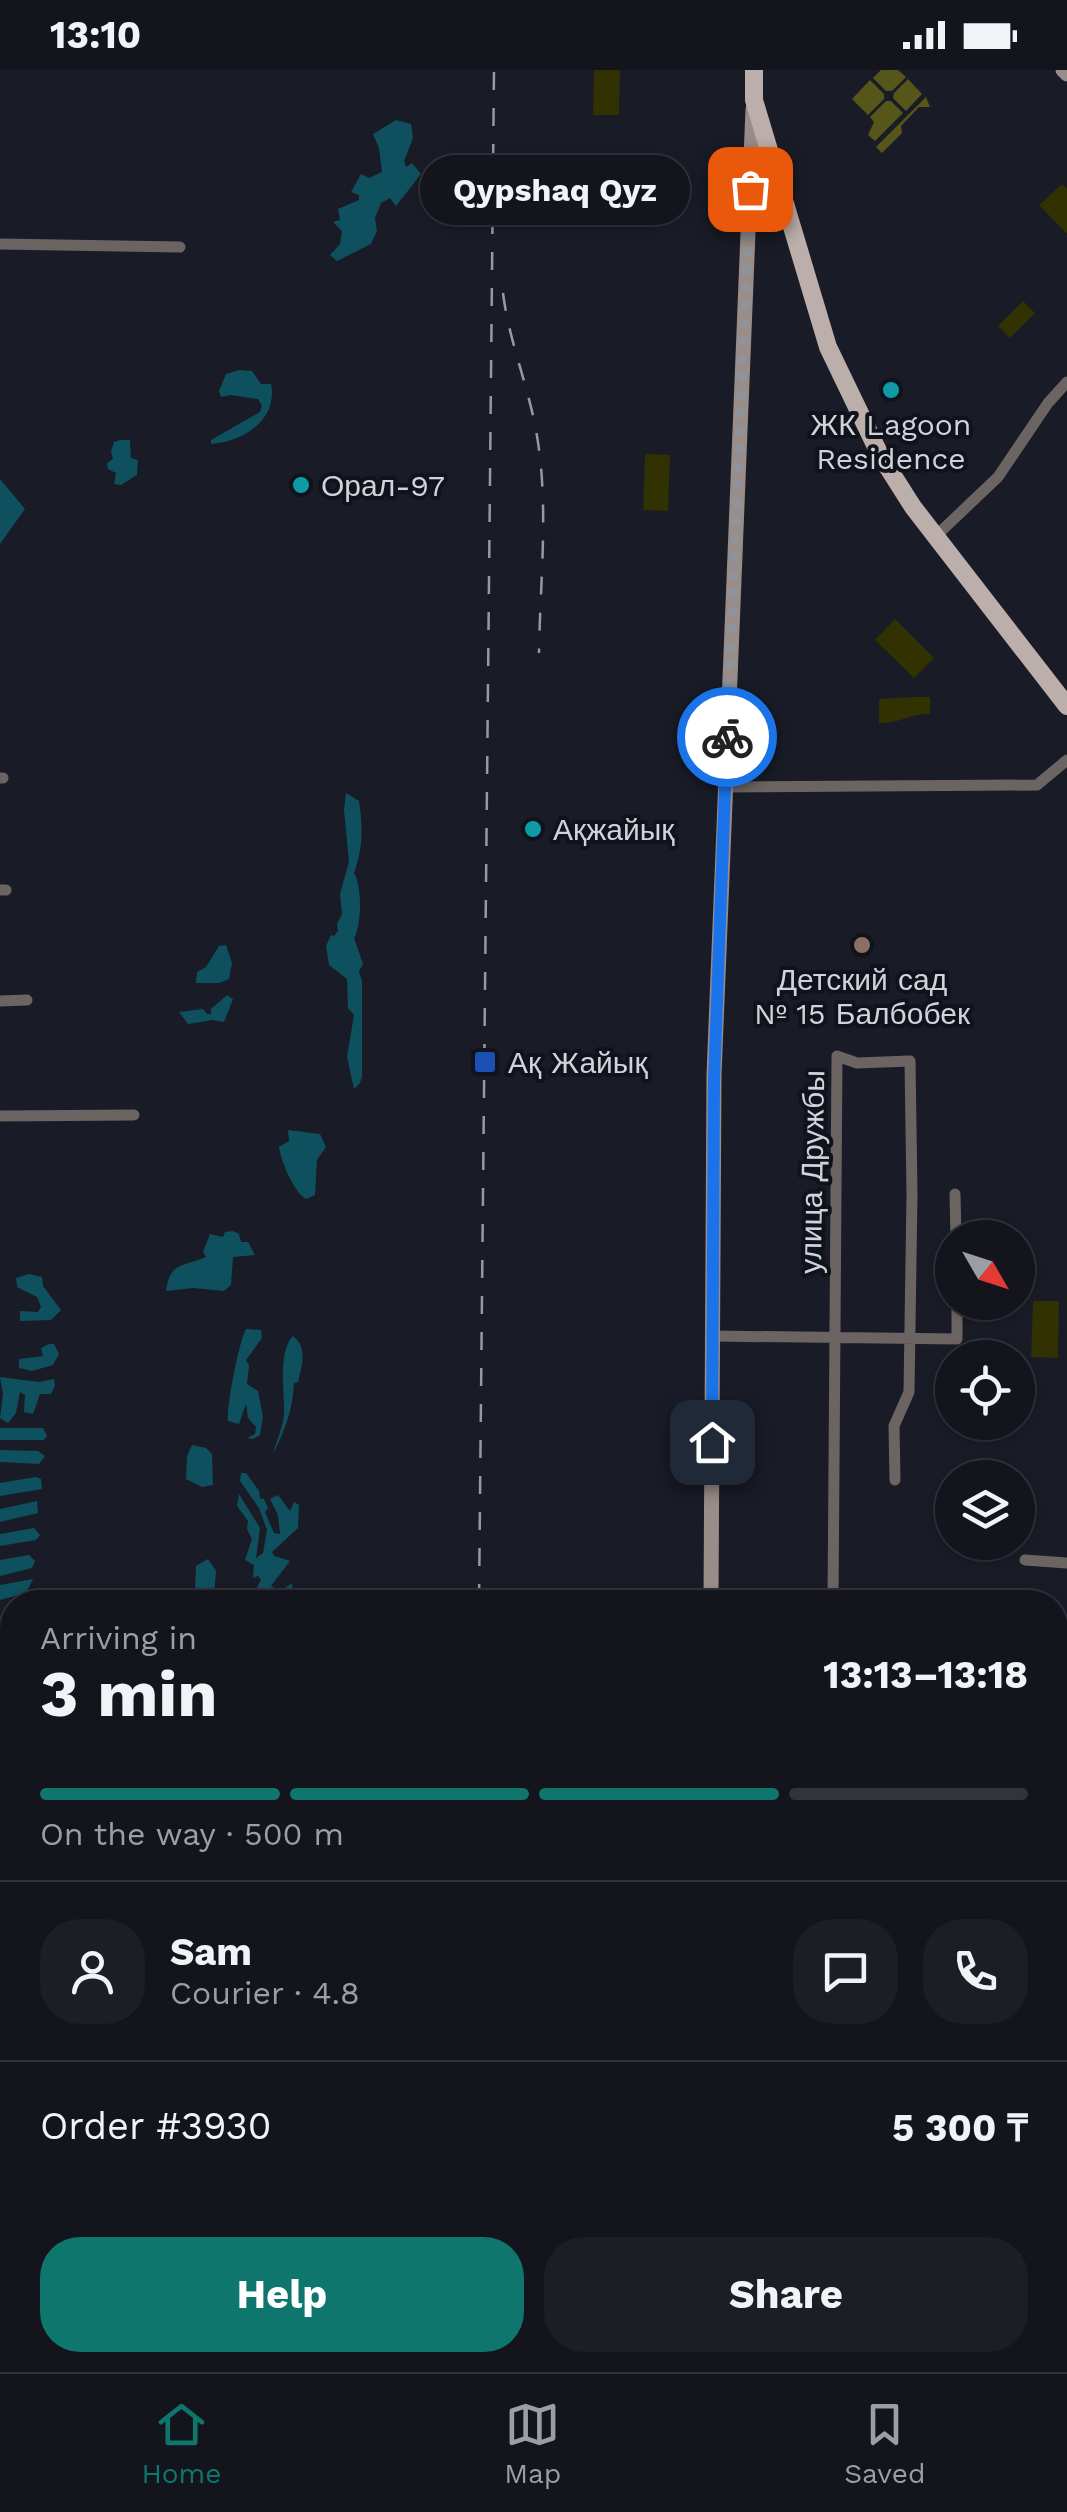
<!DOCTYPE html>
<meta charset="utf-8">
<style>
:root{--surface:#13141c;--page:#1c1d25;--text:#f1f3f6;--muted:#9d9ea3;--line:#32333b;--accent:#0f766e}
body{margin:0;font-family:"Work Sans",sans-serif;background:var(--page);color:var(--text);height:100vh;display:flex;flex-direction:column;font-size:38px;white-space:nowrap}
*{box-sizing:border-box;margin:0}
p{font-size:32px;color:var(--muted)}
.icon{flex:none;width:55px;height:55px;fill:none;stroke:currentColor;stroke-width:2;stroke-linecap:round;stroke-linejoin:round}
.map{position:relative;flex:1;overflow:hidden}
.details{position:absolute;left:0px;top:1520px;width:1068px;height:782px;display:flex;flex-direction:column;background:var(--surface);border-radius:40px 40px 0 0;box-shadow:0 2px 8px #0004,0 0 0 2px var(--line)}
.details>*{flex:none}
.needle{width:65px;rotate:129deg}
.buttons{position:absolute;left:935px;top:1150px;display:grid;gap:20px}
.buttons a{display:grid;place-items:center;width:100px;height:100px;border-radius:50%;background:var(--surface);box-shadow:0 2px 8px #0004,0 0 0 2px var(--line);font-size:50px}
.pin{position:absolute;display:grid;place-items:center;width:85px;height:85px;color:#fff;margin:-42px;border-radius:20px;box-shadow:0 5px 15px #0006}
.courier{position:absolute;display:grid;place-items:center;width:100px;height:100px;margin:-50px;border:8px solid #1a73e8;border-radius:50%;background:#fff;color:#222;box-shadow:0 2px 12px #0007}
.bubble{position:absolute;height:70px;border-radius:35px;background:var(--surface);box-shadow:0 2px 8px #0004,0 0 0 2px var(--line);font-size:32px;font-weight:700;line-height:70px;text-align:center}
.headline em{font-style:normal;font-weight:700}
.headline div{display:flex;flex-direction:column-reverse}
.headline{display:flex;align-items:center;justify-content:space-between;height:170px;padding:0 40px}
h1{font-size:65px;font-weight:700;line-height:75px}
.bar{display:grid;grid-template-columns:repeat(4,1fr);gap:15px 10px;align-content:center;height:120px;padding:0 40px}
.bar i{height:12px;border-radius:8px;background:var(--line)}
.bar .on{background:var(--accent)}
.bar p{grid-column:span 4}
.line{display:flex;align-items:center;gap:25px;padding:0 40px;border-top:2px solid var(--line)}
.line div{flex:1}
.round{display:grid;place-items:center;flex:none;width:105px;height:105px;border-radius:40px;background:var(--page)}
.action{display:flex;gap:20px;margin-top:auto;padding:20px 40px}
.action a{flex:1;height:115px;border-radius:40px;background:var(--accent);color:#fff;font-size:40px;font-weight:700;line-height:115px;text-align:center}
.action a+a{background:var(--page);color:var(--text)}
.status{display:flex;justify-content:space-between;align-items:center;height:70px;padding:0 50px;background:var(--surface);direction:ltr}
.status svg{height:28px;fill:currentColor}
.tab-bar{display:flex;justify-content:space-around;align-items:center;height:140px;border-top:2px solid var(--line);background:var(--surface);font-size:28px;color:var(--muted)}
.tab-bar a{display:grid;justify-items:center;gap:5px}
.tab-bar .on{color:var(--accent)}
.map>svg:first-child{display:block}
.green{fill:#313102}
.forest{fill:#555618}
.water{fill:#0f505f}
.lines{fill:none;stroke-linecap:round;stroke-linejoin:round}
.street{stroke:#6b6462;stroke-width:11}
.secondary{stroke:#998d8a;stroke-width:15}
.primary{stroke:#bcaeaa;stroke-width:18}
.rail{stroke:#9799a2;stroke-width:2.5;stroke-dasharray:18 18;stroke-linecap:butt}
.done{stroke:#91939b;stroke-width:10;stroke-dasharray:0 18}
.route{stroke:#1a73e8;stroke-width:12}
.culture-dot{fill:#0f9aa8;stroke:#10121c;stroke-width:4}
.education-dot{fill:#8d6e63;stroke:#10121c;stroke-width:4}
.transit-dot{fill:#1a4fb4;stroke:#10121c;stroke-width:4}
.labels{text-anchor:middle;dominant-baseline:central;stroke-width:8;stroke-linejoin:round;paint-order:stroke}
.poi-label{font-size:30px;fill:#d1d3da;stroke:#10121c;text-anchor:start}
.street-label{font-size:30px;fill:#d1d3da;stroke:#10121c}
</style>
<div class="status"><b>13:10</b><svg viewBox="0 0 49 12"><path d="M0 12V9h3v3zM5 12V6h3v6zM10 12V3h3v9zM15 12V0h3v12zM26 1h20v11H26zM47 4h2v5h-2z"/></svg></div>
<div class="map">
<svg width="1067" height="2302" viewBox="0 0 1067 2302">
<rect width="100%" height="100%" fill="#191b26"/>
<path class="green" d="M594 0H620L619 45H593Z
M1062 114 1067 119V164L1039 135Z
M1023 231 1035 243 1010 268 998 256Z
M645 384 670 385 668 441 643 440Z
M895 549 934 588 914 608 875 570Z
M912 627H930V644C908 644 902 653 879 653V629Z
M1033 1231H1059L1058 1288 1031 1287Z"/>
<path class="forest" d="M881 0H898L906 7 892 21H886L873 8Z
M908 9 922 24 906 41 893 28 894 23Z
M870 10 884 24V29L868 45 852 29Z
M926 27 930 37H919L901 56 902 63 882 83 876 77Z
M886 31H891L903 43 875 71 868 65 874 52 870 47Z"/>
<path class="water" d="M396 50 411 54 413 68 404 91 406 97 412 93 421 104 396 136 390 128 381 133 375 148 377 161 371 174 337 191 330 185 340 174 342 161 333 152 340 150 338 139 359 130V125L351 122 361 104 369 108 382 102 379 78 373 64Z
M239 300 252 301 261 314H271C278 350 244 371 211 374V370L260 342 262 336 258 329 231 325 221 327 219 321 226 304Z
M120 370H130L131 388 138 390 137 405 121 415 114 414 116 403 108 399 107 393 113 389 111 381 114 372Z
M0 409 25 439 0 474Z
M346 723 359 731C363 757 363 778 354 803 362 816 362 854 354 868L363 894 359 901 362 911V1006L360 1013 354 1019 347 987 354 945 348 938 347 909 329 895 326 876 331 865 334 866 338 861 337 854 342 844 340 824 349 792 344 740Z
M226 875 232 893 229 909 219 913H196L197 902 206 897 219 876Z
M227 925 233 929 224 952 213 950 188 954 179 942 203 939 207 944H211V939Z
M288 1060 320 1064 326 1077 317 1090 315 1125 306 1129C294 1122 281 1092 279 1077L289 1071Z
M233 1161 239 1164 241 1172H248L255 1185 233 1187 231 1215 224 1221 193 1218 166 1221C170 1192 182 1197 206 1187L203 1182 210 1164 223 1167 225 1162Z
M29 1204 42 1207 43 1216 61 1240 51 1250 20 1251V1241L38 1242 41 1237 37 1227 17 1217 16 1208Z
M246 1259 261 1260 262 1268 246 1290 249 1296 247 1314 258 1321 263 1347 260 1365 253 1369 247 1368 255 1364 256 1357 248 1348 246 1334 239 1354 228 1351C226 1338 239 1271 246 1259Z
M293 1266C308 1278 302 1295 298 1312L294 1313C293 1339 285 1360 273 1384 276 1372 283 1357 284 1344 285 1323 277 1283 293 1266Z
M49 1274H54L59 1284 53 1295 32 1301 19 1298V1289L43 1286 41 1278Z
M0 1307 39 1312 54 1309 55 1316 51 1324H40L33 1344 24 1342 25 1325 20 1322 16 1343 8 1353 0 1348 3 1324Z
M0 1358H43L47 1366 44 1370H0Z
M192 1375 206 1378 212 1384 213 1415 202 1417 186 1409 187 1386Z
M0 1380 38 1381 45 1386 39 1394 0 1392Z
M241 1403H246L259 1421 260 1428 264 1429 268 1438 265 1442 274 1463 280 1464 278 1445 270 1429 278 1425 290 1441 294 1432 299 1435 298 1458 272 1482 274 1486 290 1491 271 1516 281 1521 292 1513 293 1524C284 1529 275 1531 266 1525L259 1532 252 1527 261 1510 258 1506 253 1508 254 1495 245 1490 252 1469 247 1459 248 1451 237 1436 239 1424 260 1458 256 1488 263 1483 267 1460 259 1438 240 1411Z
M36 1407 41 1409 42 1419 0 1426V1413Z
M37 1431 38 1443 0 1452V1439Z
M34 1458 40 1465 36 1470 0 1476V1464Z
M29 1485 35 1491 32 1498 0 1506V1490Z
M208 1489 216 1501 214 1527 201 1523 195 1517 196 1496Z
M33 1509 26 1523 0 1530V1515Z"/>
<g class="lines">
<path class="street" d="M0 174 180 177
M937 465 998 407 1048 333 1067 312
M0 708H3
M725 717 1037 715 1067 690
M0 820H6
M0 931 27 930
M0 1046 134 1045
M955 1124 956 1168
M712 1266 957 1269V1232
M1025 1490 1067 1493
M833 1532 837 986 857 993 910 991 912 1124 909 1322 894 1356 895 1410
M1018 2302 1021 2290"/>
<path class="secondary" d="M1063 0 1067 4
M711 1532 714 1005 753 39
M1055 2000 1067 2001
M628 2302V2290"/>
<path class="primary" d="M754 0V30L828 277 880 385 913 437 1067 636"/>
<path class="rail" d="M503 223C509 272 529 317 537 366 549 437 540 512 539 583
M479 1532 494 0
M472 2302V2290"/>
</g>
<g class="lines">
<path class="done" d="M727 667 750 119"/>
<path class="route" d="M712 1372 714 1011 727 667"/>
</g>
<g class="culture-dot">
<circle cx="891" cy="320" r="10"/>
<circle cx="301" cy="415" r="10"/>
<circle cx="533" cy="759" r="10"/>
</g>
<circle class="education-dot" cx="862" cy="875" r="10"/>
<rect class="transit-dot" x="473" y="980" width="24" height="24" rx="5"/>
<g class="labels">
<g class="poi-label">
<text x="891" y="354" text-anchor="middle">ЖК Lagoon<tspan x="891" dy="34">Residence</tspan></text>
<text x="321" y="415">Орал-97</text>
<text x="553" y="759">Ақжайық</text>
<text x="862" y="909" text-anchor="middle">Детский сад<tspan x="862" dy="34">№ 15 Балбобек</tspan></text>
<text x="508" y="992">Ақ Жайық</text>
</g>
<g class="street-label">
<text transform="translate(812 1102) rotate(-89)">улица Дружбы</text>
</g>
</g>
</svg>
<div class="buttons">
<a><svg class="needle" viewBox="-14 -14 28 28"><path d="M0-13l5 13h-10z" fill="#e53935"/><path d="M0 13l5-13h-10z" fill="#9d9ea3"/></svg></a>
<a><svg class="icon" aria-label="locate" viewBox="0 0 24 24"><circle cx="12" cy="12" r="6"/><path d="M12 2v4M12 18v4M2 12h4M18 12h4"/></svg></a>
<a><svg class="icon" aria-label="layers" viewBox="0 0 24 24"><path d="M12 4l9 5-9 5-9-5zM3 14l9 5 9-5"/></svg></a>
</div>
<div class="pin" style="left:750px;top:119px;background:#ea580c"><svg class="icon" aria-label="bag" viewBox="0 0 24 24"><path d="M5 8h14l-1 12H6zM9 8a3 3 0 0 1 6 0"/></svg></div>
<div class="pin" style="left:712px;top:1372px;background:#1f2937"><svg class="icon" aria-label="home" viewBox="0 0 24 24"><path d="M3 11l9-7 9 7M6 9v11h12V9"/></svg></div>
<div class="courier" style="left:727px;top:667px"><svg class="icon" aria-label="bike" viewBox="0 0 24 24"><circle cx="6" cy="16" r="4"/><circle cx="18" cy="16" r="4"/><path d="M6 16l4-8h5l3 8M10 8l3 8H6M13 5h3"/></svg></div>
<div class="bubble" style="left:420px;top:85px;width:270px">Qypshaq Qyz</div>
<section class="details">
<div class="headline"><div><h1>3 min</h1><p>Arriving in</p></div><em>13:13–13:18</em></div>
<div class="bar"><i class="on"></i><i class="on"></i><i class="on"></i><i></i><p>On the way · 500 m</p></div>
<div class="line" style="height:180px"><a class="round"><svg class="icon" aria-label="person" viewBox="0 0 24 24"><circle cx="12" cy="8" r="4"/><path d="M4 21q1-7 8-7t8 7"/></svg></a><div><b>Sam</b><p>Courier · 4.8</p></div><a class="round"><svg class="icon" aria-label="chat" viewBox="0 0 24 24"><path d="M4 5h16v11H9l-5 4z"/></svg></a><a class="round"><svg class="icon" aria-label="phone" viewBox="0 0 24 24"><path d="M5 4h4l2 5-3 2q2 4 5 5l2-3 5 2v4C11 20 4 13 5 4z"/></svg></a></div>
<div class="line" style="height:130px"><div>Order #3930</div><b>5 300 ₸</b></div>
<div class="action"><a>Help</a><a>Share</a></div>
</section>
</div>
<nav class="tab-bar">
<a class="on"><svg class="icon" aria-label="home" viewBox="0 0 24 24"><path d="M3 11l9-7 9 7M6 9v11h12V9"/></svg>Home</a>
<a><svg class="icon" aria-label="map" viewBox="0 0 24 24"><path d="M3 6l6-2 6 2 6-2v14l-6 2-6-2-6 2zM9 4v14M15 6v14"/></svg>Map</a>
<a><svg class="icon" aria-label="saved" viewBox="0 0 24 24"><path d="M7 4h10v16l-5-4-5 4z"/></svg>Saved</a>
</nav>
